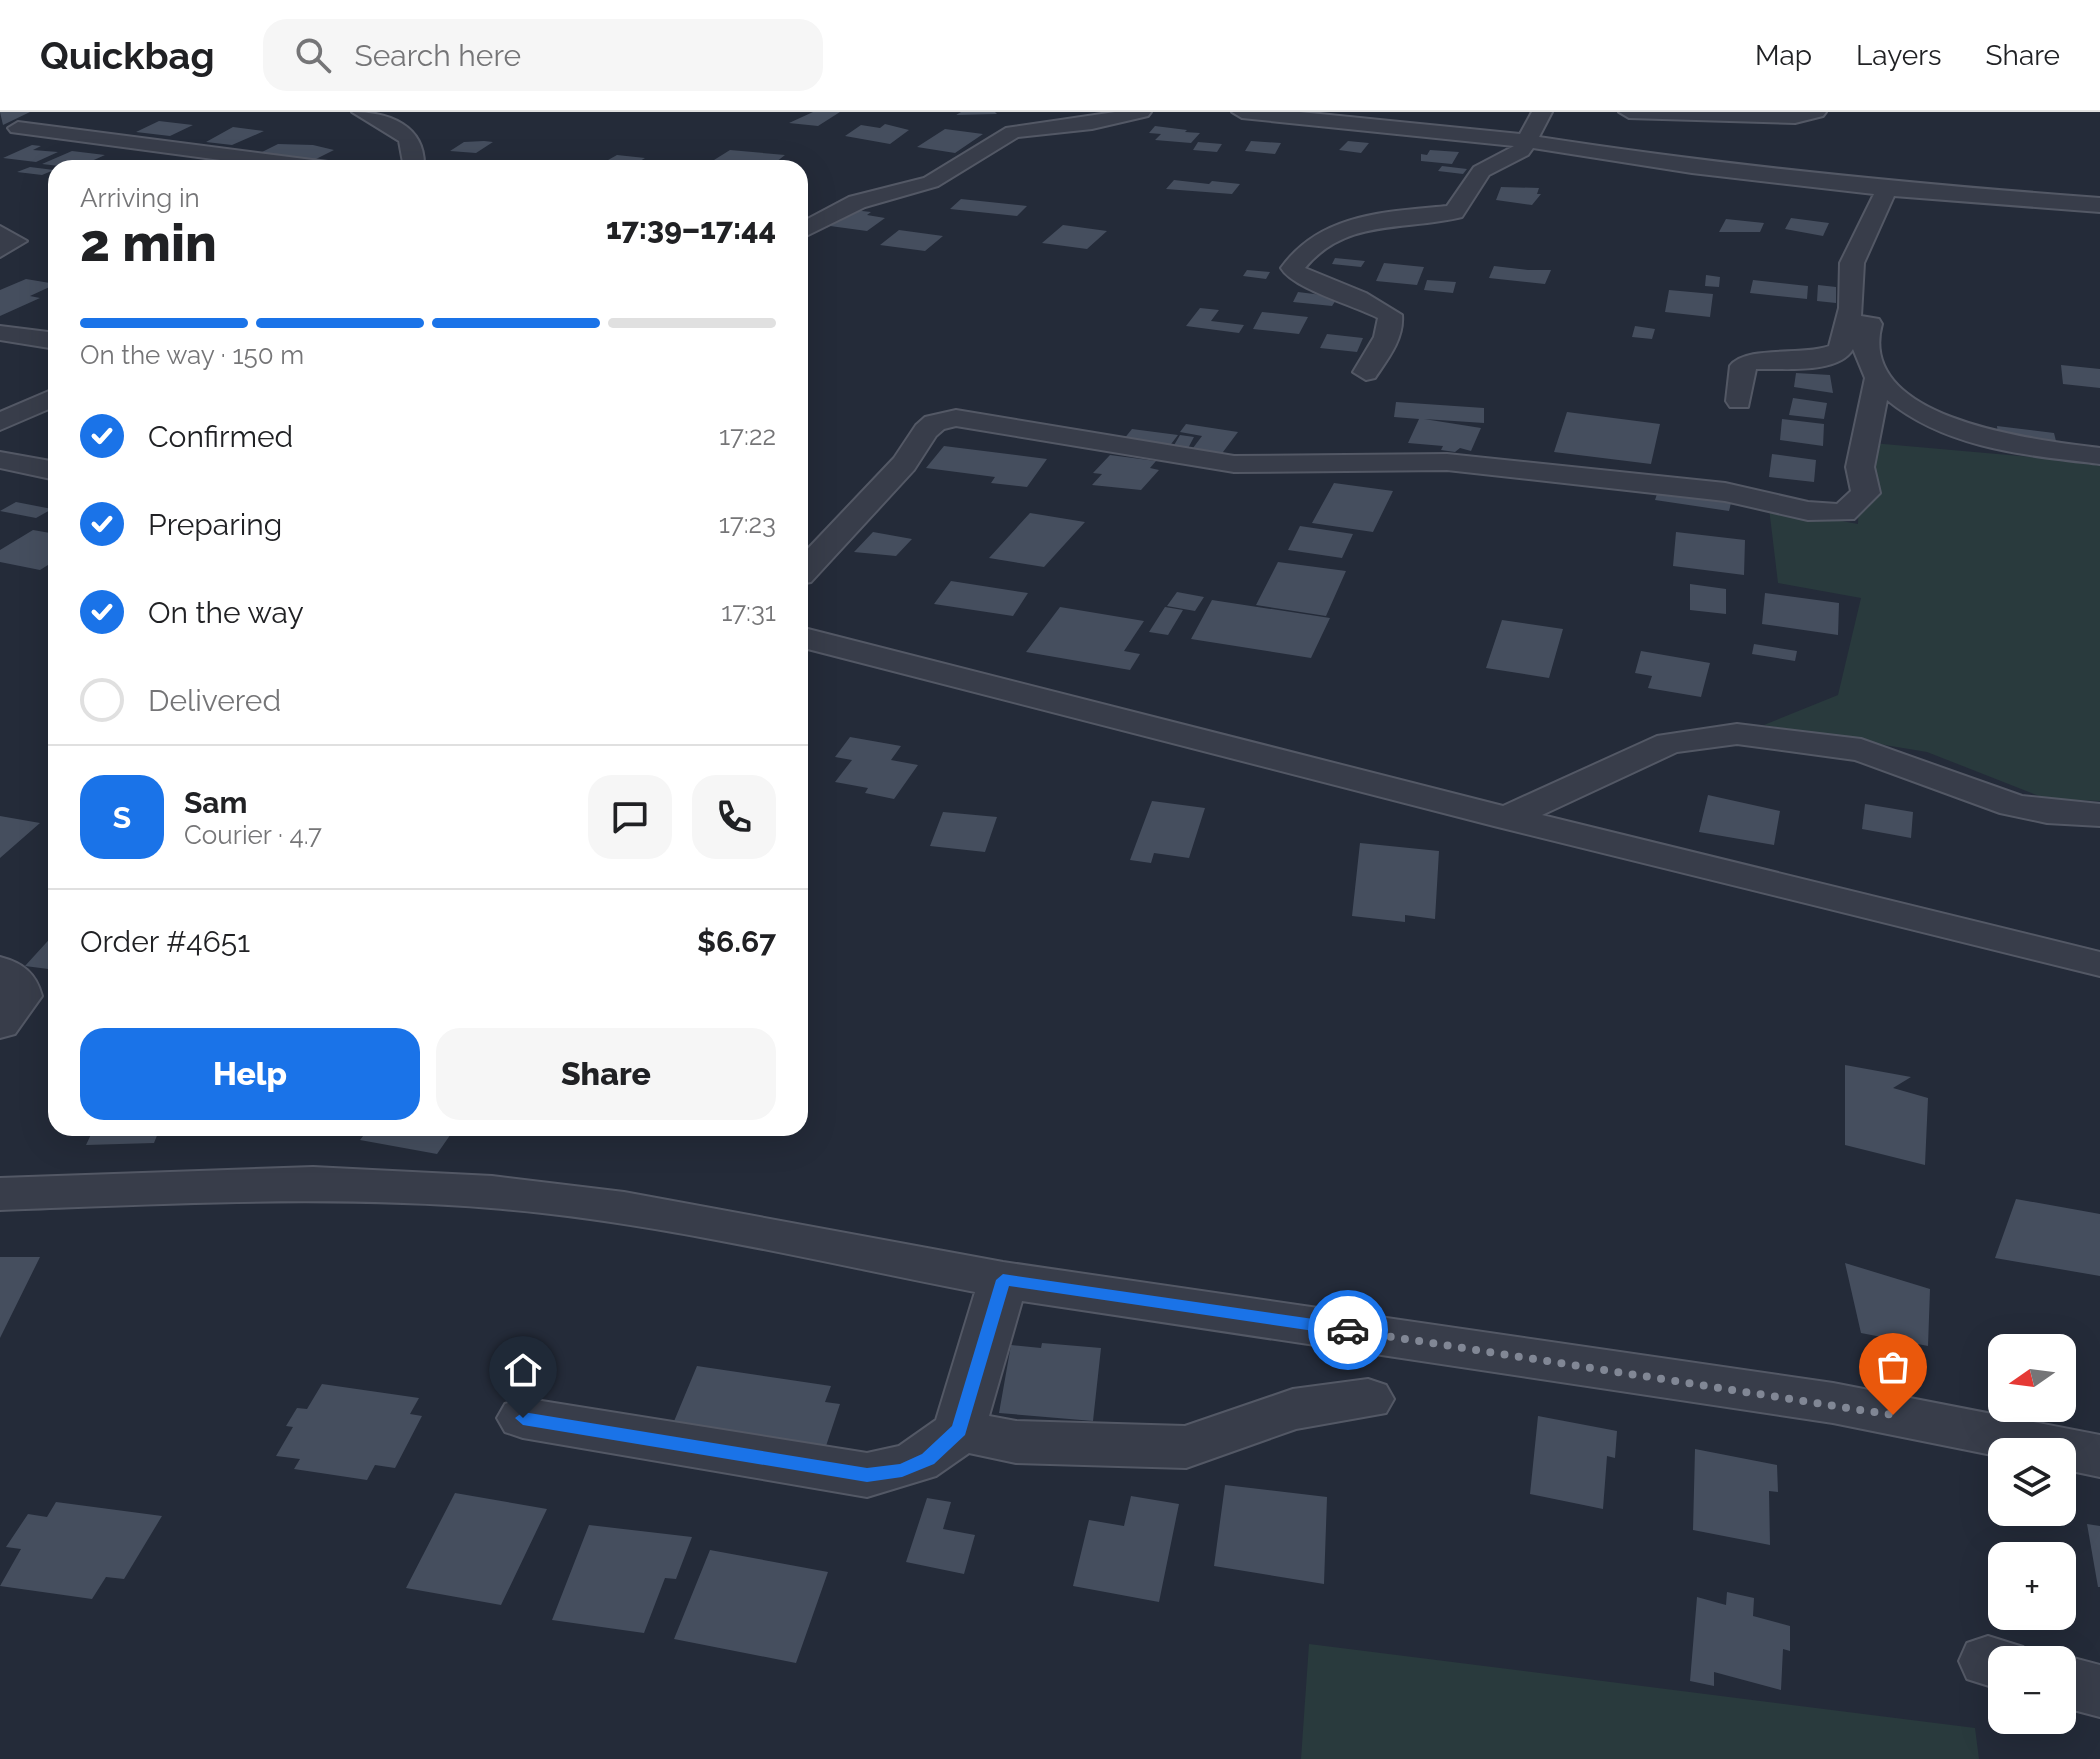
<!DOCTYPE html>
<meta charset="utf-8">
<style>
:root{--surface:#fff;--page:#f6f6f6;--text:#202124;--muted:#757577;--line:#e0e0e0;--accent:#1a73e8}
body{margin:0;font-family:Raleway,sans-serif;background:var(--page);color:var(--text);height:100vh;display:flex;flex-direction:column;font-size:30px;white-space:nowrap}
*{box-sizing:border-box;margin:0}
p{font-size:26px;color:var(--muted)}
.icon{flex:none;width:44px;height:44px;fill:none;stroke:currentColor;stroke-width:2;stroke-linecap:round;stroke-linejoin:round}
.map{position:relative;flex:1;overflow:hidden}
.sheet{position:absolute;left:48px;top:48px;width:760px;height:976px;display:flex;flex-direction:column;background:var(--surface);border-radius:24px;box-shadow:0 8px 32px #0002}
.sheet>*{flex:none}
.needle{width:52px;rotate:256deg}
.fabs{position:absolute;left:1988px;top:1222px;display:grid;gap:16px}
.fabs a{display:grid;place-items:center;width:88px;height:88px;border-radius:16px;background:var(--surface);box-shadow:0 8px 32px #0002;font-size:40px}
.pin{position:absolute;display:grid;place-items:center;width:68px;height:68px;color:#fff;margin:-82px -34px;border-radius:50% 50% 50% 0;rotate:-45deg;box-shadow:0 0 8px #0007}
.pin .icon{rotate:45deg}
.courier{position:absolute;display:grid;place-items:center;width:80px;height:80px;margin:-40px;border:6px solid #1a73e8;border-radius:50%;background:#fff;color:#222;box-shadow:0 2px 10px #0007}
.headline em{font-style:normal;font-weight:800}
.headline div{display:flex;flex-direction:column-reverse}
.headline{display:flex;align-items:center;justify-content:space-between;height:136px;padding:0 32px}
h1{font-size:52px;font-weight:800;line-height:60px}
.bar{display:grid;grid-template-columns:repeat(4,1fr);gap:12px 8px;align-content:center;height:96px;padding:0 32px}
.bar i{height:10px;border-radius:6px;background:var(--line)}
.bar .selected{background:var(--accent)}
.bar p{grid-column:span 4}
.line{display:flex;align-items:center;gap:20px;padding:0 32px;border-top:2px solid var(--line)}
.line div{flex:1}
.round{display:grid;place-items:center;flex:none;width:84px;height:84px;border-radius:24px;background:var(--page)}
ol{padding:0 32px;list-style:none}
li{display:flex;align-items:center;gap:24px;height:88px}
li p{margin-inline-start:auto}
li .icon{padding:8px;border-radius:50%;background:var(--accent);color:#fff;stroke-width:4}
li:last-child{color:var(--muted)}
li i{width:44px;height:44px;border:4px solid var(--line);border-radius:50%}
.primary-button{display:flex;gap:16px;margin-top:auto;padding:16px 32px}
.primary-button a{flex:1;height:92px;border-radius:24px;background:var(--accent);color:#fff;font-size:32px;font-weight:800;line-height:92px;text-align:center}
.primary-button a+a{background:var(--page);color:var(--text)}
header{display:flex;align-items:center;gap:48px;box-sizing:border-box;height:112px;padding:0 40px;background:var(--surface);border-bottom:2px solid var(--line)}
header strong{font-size:38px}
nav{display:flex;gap:44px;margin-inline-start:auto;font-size:28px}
.search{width:560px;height:72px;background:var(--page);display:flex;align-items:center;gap:20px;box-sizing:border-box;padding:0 28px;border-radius:24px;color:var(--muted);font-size:30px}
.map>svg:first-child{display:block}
.green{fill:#293a3d}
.building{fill:#454e5e}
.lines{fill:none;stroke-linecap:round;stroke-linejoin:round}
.street-casing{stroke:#535865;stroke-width:4}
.street{fill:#383d4a;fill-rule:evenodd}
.route{fill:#1a73e8}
.done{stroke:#818795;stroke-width:8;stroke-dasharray:0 14.4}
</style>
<header>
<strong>Quickbag</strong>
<div class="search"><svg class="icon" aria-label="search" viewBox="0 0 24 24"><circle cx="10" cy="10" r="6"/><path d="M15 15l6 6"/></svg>Search here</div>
<nav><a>Map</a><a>Layers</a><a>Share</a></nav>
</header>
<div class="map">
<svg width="2100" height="1647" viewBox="0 0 2100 1647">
<rect width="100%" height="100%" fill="#242b39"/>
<path class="green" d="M1861 330 2100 351V689L2047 687 1927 640 1764 613 1838 583 1861 486 1778 471 1769 396 1858 412Z
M1309 1532 1975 1616 1979 1647H1301Z"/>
<path class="building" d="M0 0H30L3 13Z
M813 0H840L818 14 789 11Z
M961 0H995L997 2 956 3Z
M159 9 193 13 170 24 136 20Z
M885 12 909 18 890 32 845 24 861 13 880 16Z
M1155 14 1187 18 1185 20 1200 21 1191 31 1155 28 1161 22 1149 21Z
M233 15 264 19 232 33 206 30Z
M945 17 983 22 955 41 917 35Z
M484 29 493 30 476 41 450 39 464 30Z
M1251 29 1281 31 1275 42 1245 39Z
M1348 29 1369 31 1361 41 1339 38Z
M1198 30 1222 32 1217 40 1193 38Z
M278 32 313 33 334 38 314 48 258 42Z
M32 33 41 34 33 38 58 40 36 50 3 46Z
M730 38 785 43 771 54 714 48Z
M1430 38 1459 40 1452 52 1421 49V42L1427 43Z
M72 39 105 43 76 56 42 52Z
M617 43 645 46 630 55 601 52Z
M462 48 494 51 486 56H449Z
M1442 54 1467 57 1463 62 1438 59Z
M30 55 54 58 42 63 17 60Z
M1174 68 1209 72 1212 69 1240 72 1232 82 1166 77Z
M1501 75 1539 76 1537 82H1541L1532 93 1496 88Z
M961 87 1027 94 1017 104 950 97Z
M853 98 871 100 867 103 885 106 867 119 830 114Z
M1791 106 1829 111 1823 124 1785 117Z
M1726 107 1764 111 1760 120H1719Z
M1063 113 1107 119 1087 137 1042 131Z
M899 118 943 124 925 139 880 133Z
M1335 146 1365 149 1361 155 1332 152Z
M1384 151 1424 155 1417 173 1376 169Z
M1494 154 1528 158H1551L1545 172 1489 166Z
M1247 158 1270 160 1266 167 1243 164Z
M1706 163 1720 165 1719 175 1705 174Z
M26 167 56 172 30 184 40 186 0 204V178Z
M1427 168 1456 170 1453 181 1424 178Z
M1753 168 1808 174 1807 187 1750 181Z
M1818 173 1836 175V191L1817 189Z
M1669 178 1713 182 1710 205 1665 200Z
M1298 180 1338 185 1332 194 1293 190Z
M1200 196 1219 198 1211 209 1244 213 1239 221 1186 214Z
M1262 200 1308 205 1299 222 1253 217Z
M1635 214 1655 217 1652 227 1632 225Z
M1327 222 1363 226 1357 240 1320 236Z
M2061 253 2100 257V276L2063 272Z
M1796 261 1830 263 1833 281 1794 275Z
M1793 286 1827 291 1824 307 1789 303Z
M1396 290 1484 296V311L1424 307 1481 316 1471 339 1460 336 1455 340 1441 338 1443 334 1408 331 1419 307 1394 305Z
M1567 300 1660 312 1651 352 1554 340Z
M1782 307 1824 312 1823 334 1780 328Z
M1186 312 1238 320 1217 348 1187 344 1202 324 1180 320Z
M1997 314 2054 321 2056 329 1998 323Z
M1132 317 1178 323 1165 340 1119 333Z
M1180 323 1194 325 1185 342 1170 340Z
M944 334 1047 347 1027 375 991 371 995 365 926 356Z
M1772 342 1816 348 1814 370 1769 365Z
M1110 343 1156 349 1150 356 1159 358 1141 378 1092 373 1102 362 1093 361Z
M1334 371 1393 379 1373 420 1312 411Z
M1659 376 1732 387 1729 399 1655 388Z
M16 390 52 397 36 406 0 399Z
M1030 401 1085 410 1044 455 989 446Z
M1300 414 1353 422 1342 446 1288 438Z
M33 418 56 422V448L40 458 0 450V438Z
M873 420 912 427 896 444 854 440Z
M1676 420 1745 428 1744 463 1673 454Z
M1278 450 1346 459 1326 504 1256 493Z
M951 469 1028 481 1013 504 934 492Z
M1690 472 1726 477V502L1690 498Z
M1177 480 1204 485 1195 499 1167 494Z
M1765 481 1839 491 1838 523 1762 512Z
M1212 488 1330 506 1311 546 1191 527Z
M1060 495 1144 509 1124 539 1140 542 1130 558 1026 540Z
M1165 495 1183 498 1168 523 1149 520Z
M1502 508 1563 517 1549 566 1486 556Z
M1754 532 1797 539 1795 549 1752 542Z
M1641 539 1710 551 1701 585 1648 576 1652 564 1635 561Z
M850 625 901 634 891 648 918 653 894 687 865 681 868 676 835 670 852 648 835 645Z
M1708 683 1780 699 1774 733 1699 720Z
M1152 689 1205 696 1189 746 1154 741 1151 751 1130 748Z
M1865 692 1913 700 1911 726 1862 717Z
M943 700 997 705 985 740 930 734Z
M0 704 40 711 0 746Z
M1360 731 1439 739 1435 807 1405 803V810L1352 804Z
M56 820V858L25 854Z
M1845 953 1911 965 1893 976 1928 986 1925 1053 1845 1033Z
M94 1016H160L154 1031 86 1033Z
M369 1016H455L437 1042 360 1028Z
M2016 1087 2100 1102V1164L1995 1146Z
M0 1145H40L0 1226Z
M1845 1151 1930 1177 1928 1234 1861 1221Z
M1042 1231 1101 1236 1093 1309 999 1301 1011 1233 1041 1236Z
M697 1254 831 1274 825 1290 840 1292 819 1355 665 1331Z
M322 1272 419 1286 410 1302 422 1304 395 1356 375 1353 367 1368 294 1357 300 1347 276 1344 293 1315 286 1314 297 1296 307 1297Z
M1538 1304 1617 1319 1615 1346 1607 1344 1603 1397 1530 1382Z
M1695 1337 1777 1353 1778 1380 1769 1379 1770 1433 1693 1418Z
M1225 1373 1327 1385 1324 1472 1214 1454Z
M455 1381 547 1397 501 1493 406 1476Z
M1131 1384 1179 1392 1159 1490 1073 1474 1089 1408 1124 1414Z
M927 1386 951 1390 943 1417 975 1423 964 1462 906 1450Z
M56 1390 162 1404 124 1467 106 1465 92 1487 0 1474 21 1437 6 1435 28 1402 47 1405Z
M2087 1412 2100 1414V1475H2098Z
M589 1413 692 1425 676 1467 665 1466 644 1521 552 1508Z
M710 1438 828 1460 796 1551 674 1527Z
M1727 1480 1754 1486 1753 1504 1790 1514V1539L1783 1537 1781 1578 1714 1560V1574L1690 1569 1697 1485 1726 1493Z"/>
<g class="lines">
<g class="street-casing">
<path id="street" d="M352 0C389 0 426 13 424 56H404L399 29Z
M1115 0H1151L1148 4 1092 17 1018 25 938 74 865 95 800 127V111L849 85 924 66 1006 16Z
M1232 0H1300L1520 22 1532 0H1552L1539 25C1725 54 1912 72 2100 86V100L1894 84 1864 151 1861 204 1879 207 1882 212C1855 309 2038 328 2100 336V352C2026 343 1947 337 1887 288L1874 355 1880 381 1854 407 1808 408 1725 389 1447 358 1234 360 956 314 944 317 936 324 914 358 811 470 800 472V445L894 346 916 313 925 305 956 298 1234 344 1447 342 1725 371 1808 390 1837 392 1851 379 1846 355 1865 266 1853 237C1838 263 1782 256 1756 257L1748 295H1730L1726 289 1730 254C1745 233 1803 244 1829 234L1839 196 1840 151 1874 82 1692 61 1533 36 1528 43 1489 63 1462 105C1405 119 1346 106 1305 156L1366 181 1402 203C1404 227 1388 247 1375 266L1366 268 1353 260 1374 225 1378 206C1353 193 1293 177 1281 156 1320 101 1386 100 1447 94L1474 55 1514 34 1242 6Z
M1619 0H1826L1823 4 1795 11 1629 6Z
M18 10 328 50 338 56H280L11 20 8 16Z
M0 114 27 129 0 145Z
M0 214 56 221V237L0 228Z
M56 276V294L0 318V300Z
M0 340 56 350V368L0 356Z
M800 515 1503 694 1657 624 1737 612 1861 627 2022 684 2100 692V714L2047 711 2000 701 1855 648 1737 632 1677 640 1542 703 2100 840V864L1494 714 800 535Z
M0 845C23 851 36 861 42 884L15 922 0 926Z
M313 1055 492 1064 624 1080 1003 1150 1833 1271 2100 1323V1365L2062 1357V1340H2002V1345L1833 1311 1022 1189 989 1304 1016 1309 1185 1314 1293 1277 1368 1267 1386 1273 1394 1287 1386 1301 1296 1317 1186 1356 1016 1351 969 1341 936 1364 867 1385 523 1326 505 1320 497 1306 505 1292 523 1286 867 1341 899 1334 936 1308 975 1180C815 1149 654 1109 491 1096 327 1083 164 1092 0 1098V1066Z
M1988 1524 2023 1535 2029 1548H2002V1578L1967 1567 1959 1549 1967 1531Z
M2062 1543 2100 1553V1605L2062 1595V1548H2049Z"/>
</g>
<use href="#street" class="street"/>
</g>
<path class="route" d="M1003 1162 1348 1212 1357 1218 1348 1224 1009 1174 965 1323 934 1352 902 1365 867 1370 523 1313 515 1306 523 1300 867 1356 900 1352 922 1342 952 1314 996 1168Z"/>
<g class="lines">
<path class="done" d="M1348 1218 1893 1303"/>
</g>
</svg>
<div class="fabs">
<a><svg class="needle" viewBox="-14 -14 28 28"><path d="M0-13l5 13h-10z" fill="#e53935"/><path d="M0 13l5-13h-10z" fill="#757577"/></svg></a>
<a><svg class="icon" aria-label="layers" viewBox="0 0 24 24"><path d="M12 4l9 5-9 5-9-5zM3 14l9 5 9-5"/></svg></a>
<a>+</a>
<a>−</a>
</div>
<div class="pin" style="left:1893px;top:1303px;background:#ea580c"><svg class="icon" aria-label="bag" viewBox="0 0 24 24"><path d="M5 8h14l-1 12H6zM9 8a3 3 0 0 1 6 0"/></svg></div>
<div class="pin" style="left:523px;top:1306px;background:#1f2937"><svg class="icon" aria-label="home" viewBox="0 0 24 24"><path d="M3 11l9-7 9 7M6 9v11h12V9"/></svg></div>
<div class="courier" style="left:1348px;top:1218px"><svg class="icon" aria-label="car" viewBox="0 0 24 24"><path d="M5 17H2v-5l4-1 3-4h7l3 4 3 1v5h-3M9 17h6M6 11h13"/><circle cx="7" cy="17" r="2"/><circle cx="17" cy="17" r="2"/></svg></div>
<section class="sheet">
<div class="headline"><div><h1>2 min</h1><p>Arriving in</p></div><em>17:39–17:44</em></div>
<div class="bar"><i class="selected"></i><i class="selected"></i><i class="selected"></i><i></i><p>On the way · 150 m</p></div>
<ol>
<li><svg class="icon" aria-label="check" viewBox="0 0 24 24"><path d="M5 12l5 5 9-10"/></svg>Confirmed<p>17:22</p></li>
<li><svg class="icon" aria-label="check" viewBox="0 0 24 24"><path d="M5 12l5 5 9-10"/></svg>Preparing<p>17:23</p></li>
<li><svg class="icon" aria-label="check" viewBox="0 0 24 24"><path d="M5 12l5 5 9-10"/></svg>On the way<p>17:31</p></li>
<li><i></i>Delivered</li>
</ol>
<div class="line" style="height:144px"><b class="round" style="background:var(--accent);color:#fff">S</b><div><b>Sam</b><p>Courier · 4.7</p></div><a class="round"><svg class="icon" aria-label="chat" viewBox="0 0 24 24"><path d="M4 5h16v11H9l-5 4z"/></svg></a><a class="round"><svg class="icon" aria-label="phone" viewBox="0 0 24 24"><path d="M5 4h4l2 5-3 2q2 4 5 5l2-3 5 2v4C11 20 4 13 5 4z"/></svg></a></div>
<div class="line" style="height:104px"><div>Order #4651</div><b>$6.67</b></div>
<div class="primary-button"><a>Help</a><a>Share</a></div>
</section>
</div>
